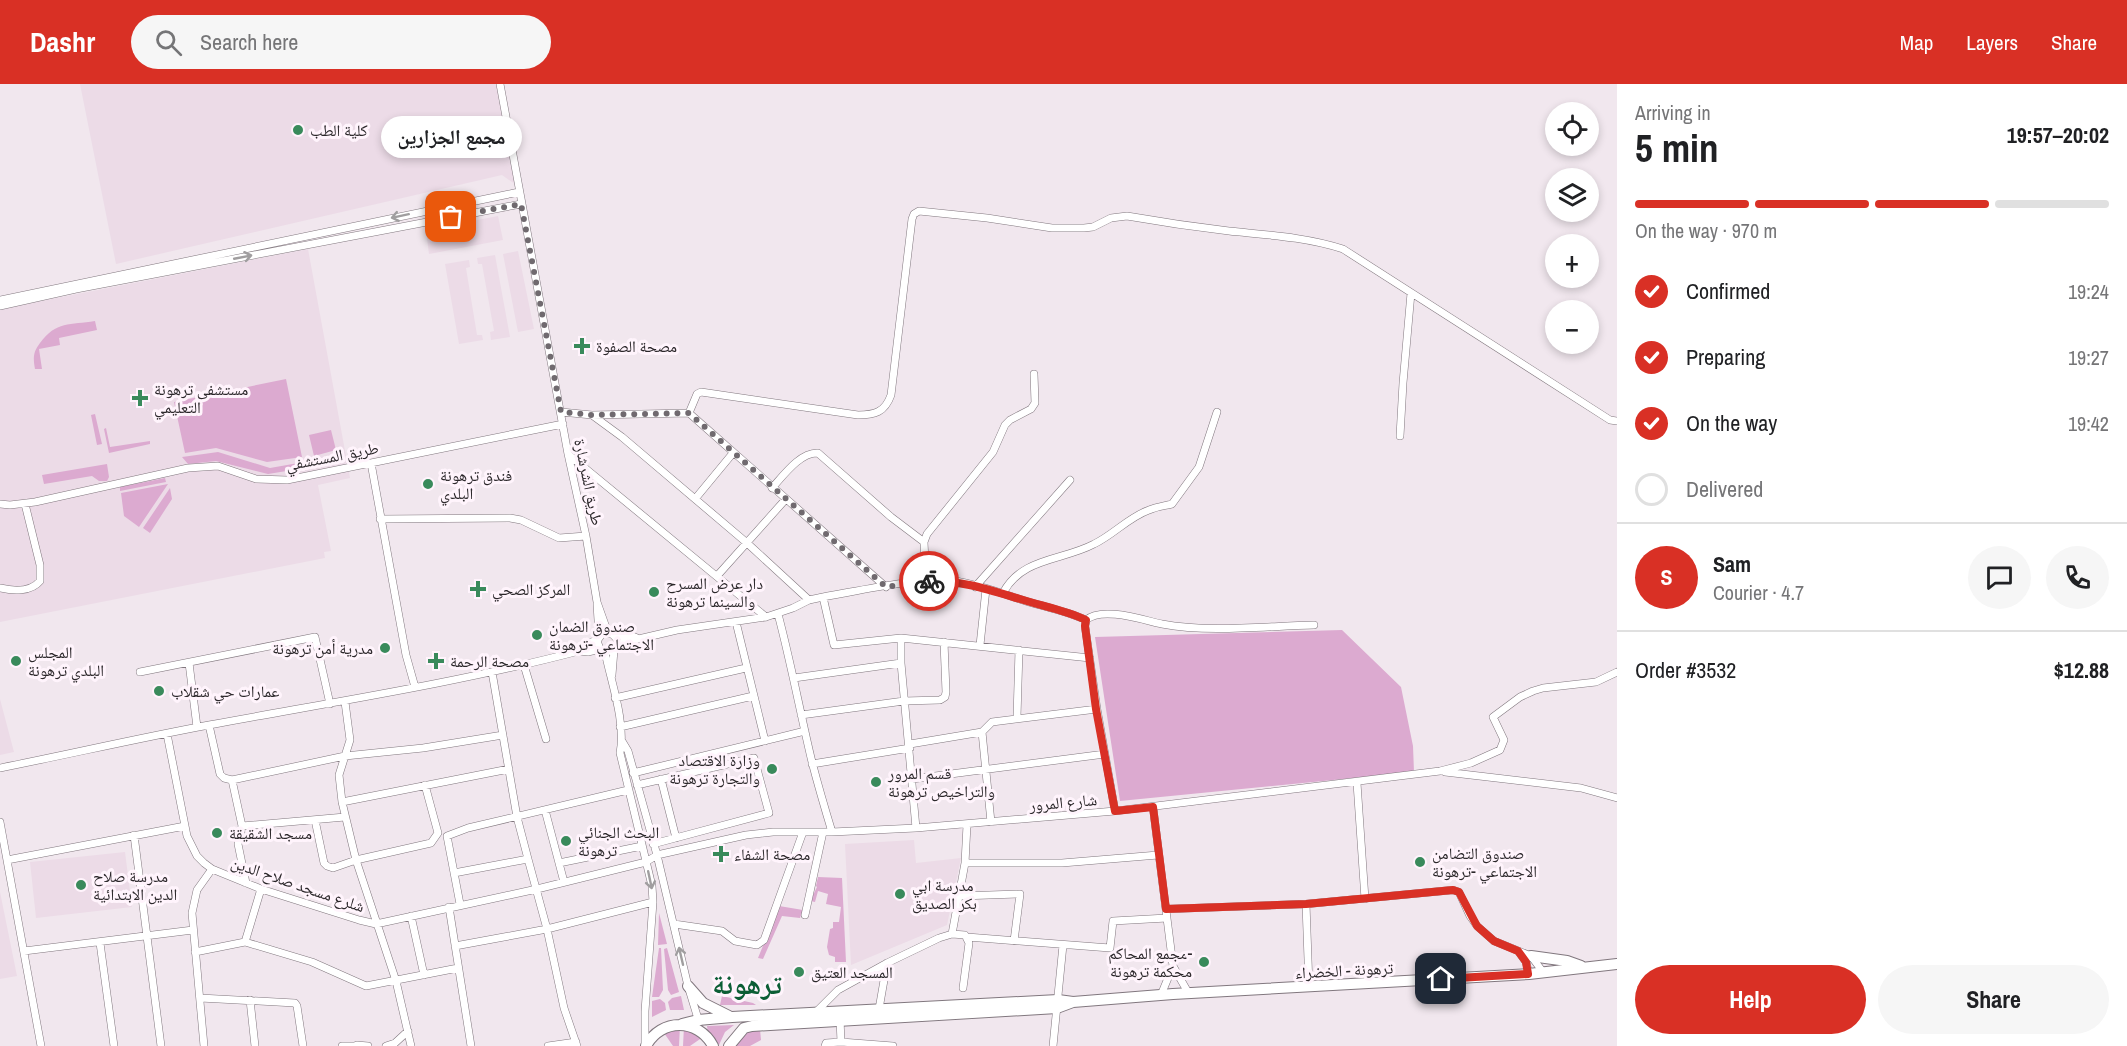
<!DOCTYPE html>
<meta charset="utf-8">
<style>
:root{--surface:#fff;--page:#f6f6f6;--text:#202124;--muted:#757577;--line:#e0e0e0;--accent:#d93025}
body{margin:0;font-family:"Archivo Narrow","Noto Naskh Arabic",sans-serif;background:var(--page);color:var(--text);height:100vh;display:flex;flex-direction:column;font-size:22px;white-space:nowrap}
*{box-sizing:border-box;margin:0}
p{font-size:20px;color:var(--muted)}
.icon{flex:none;width:33px;height:33px;fill:none;stroke:currentColor;stroke-width:2;stroke-linecap:round;stroke-linejoin:round}
.map{position:relative;flex:1;overflow:hidden}
.drawer{display:flex;flex-direction:column;background:var(--surface);width:510px}
.drawer>*{flex:none}
.controls{position:absolute;left:1545px;top:18px;display:grid;gap:12px}
.controls a{display:grid;place-items:center;width:54px;height:54px;border-radius:50%;background:var(--surface);box-shadow:0 3px 9px #0003;font-size:30px}
.pin{position:absolute;display:grid;place-items:center;width:51px;height:51px;color:#fff;margin:-26px;border-radius:12px;box-shadow:0 3px 9px #0006}
.courier{position:absolute;display:grid;place-items:center;width:60px;height:60px;margin:-30px;border:4px solid #d93025;border-radius:50%;background:#fff;color:#222;box-shadow:0 2px 8px #0007}
.bubble{position:absolute;height:42px;border-radius:21px;background:var(--surface);box-shadow:0 3px 9px #0003;font-size:20px;font-weight:700;line-height:42px;text-align:center}
.head em{font-style:normal;font-weight:700}
.head div{display:flex;flex-direction:column-reverse}
.head{display:flex;align-items:center;justify-content:space-between;height:102px;padding:0 18px}
h1{font-size:39px;font-weight:700;line-height:45px}
.bar{display:grid;grid-template-columns:repeat(4,1fr);gap:9px 6px;align-content:center;height:72px;padding:0 18px}
.bar i{height:8px;border-radius:4px;background:var(--line)}
.bar .selected{background:var(--accent)}
.bar p{grid-column:span 4}
.line{display:flex;align-items:center;gap:15px;padding:0 18px;border-top:2px solid var(--line)}
.line div{flex:1}
.round{display:grid;place-items:center;flex:none;width:63px;height:63px;border-radius:32px;background:var(--page)}
ol{padding:0 18px;list-style:none}
li{display:flex;align-items:center;gap:18px;height:66px}
li p{margin-inline-start:auto}
li .icon{padding:6px;border-radius:50%;background:var(--accent);color:#fff;stroke-width:4}
li:last-child{color:var(--muted)}
li i{width:33px;height:33px;border:3px solid var(--line);border-radius:50%}
.cta{display:flex;gap:12px;margin-top:auto;padding:12px 18px}
.cta a{flex:1;height:69px;border-radius:36px;background:var(--accent);color:#fff;font-size:24px;font-weight:700;line-height:69px;text-align:center}
.cta a+a{background:var(--page);color:var(--text)}
header{display:flex;align-items:center;gap:36px;box-sizing:border-box;height:84px;padding:0 30px;background:var(--accent);color:#fff}
header strong{font-size:28px}
nav{display:flex;gap:33px;margin-inline-start:auto;font-size:21px}
.search{width:420px;height:54px;background:var(--page);display:flex;align-items:center;gap:15px;box-sizing:border-box;padding:0 21px;border-radius:33px;color:var(--muted);font-size:22px}
main{display:flex;flex:1;min-height:0}
.map>svg:first-child{display:block}
.built{fill:#ecdbe7}
.green{fill:#dcaad0}
.lines{fill:none;stroke-linecap:round;stroke-linejoin:round}
.minor-casing{stroke:#81777e;stroke-width:8}
.highway-casing{stroke:#81777e;stroke-width:12}
.minor{stroke:#fff;stroke-width:7}
.highway{stroke:#fff;stroke-width:10}
.oneway{stroke:#a09e9f}
.done{stroke:#706a6f;stroke-width:6;stroke-dasharray:0 10.8}
.route{stroke:#d93025;stroke-width:8}
.poi-dot{fill:#398a5b;stroke:#fff4fc;stroke-width:2}
.labels{text-anchor:middle;dominant-baseline:central;stroke-width:6;stroke-linejoin:round;paint-order:stroke}
.poi-label{font-size:16px;fill:#2b272a;stroke:#fff4fc;text-anchor:start}
.street-label{font-size:16px;fill:#2b272a;stroke:#fff4fc}
.town-label{font-size:28px;font-weight:bold;fill:#0c5e35;stroke:#fff4fc}
</style>
<header>
<strong>Dashr</strong>
<div class="search"><svg class="icon" aria-label="search" viewBox="0 0 24 24"><circle cx="10" cy="10" r="6"/><path d="M15 15l6 6"/></svg>Search here</div>
<nav><a>Map</a><a>Layers</a><a>Share</a></nav>
</header>
<main>
<div class="map">
<svg width="1617" height="962" viewBox="0 0 1617 962">
<rect width="100%" height="100%" fill="#f1e7ee"/>
<path class="built" d="M80 0H496L519 103 502 91 116 180Z
M498 132 503 156 429 170 426 146Z
M308 165 350 394 318 401 331 467 324 468 325 474 0 538V225Z
M518 167 534 245 518 248 503 170Z
M495 171 510 253 491 256 490 248 494 247 482 180H478L477 174Z
M469 176 470 183 466 184 477 251H482L483 256 459 260 445 180Z
M0 615 14 668 0 671Z
M914 756 916 779 961 774 947 841 851 881 845 760Z
M125 768 132 823 36 834 30 778Z
M0 808 17 892 0 895Z"/>
<path class="green" d="M95 237 97 246 59 254 60 261 39 265 42 285H35C33 274 33 268 40 259 56 237 70 241 95 237Z
M286 295 302 373 267 378 216 364 185 369 174 318Z
M95 330 102 360 97 361 91 331Z
M106 344 110 363 150 357V360L109 369 104 345Z
M331 346 336 366 314 372 309 351Z
M218 368 270 384 304 378 305 384 268 390 216 377 188 380 182 373Z
M340 371 341 378 318 382 314 380 313 376Z
M107 380 109 393 107 397H99L92 392 44 400 42 391Z
M165 394 166 398 120 407V403Z
M168 400 139 443 124 432 121 409Z
M170 404 172 415 150 449 143 444Z
M1342 546 1401 603 1413 662 1414 688 1120 717 1095 553Z
M818 793 842 794 846 878H835V873L829 871 827 863 830 845 833 844V838H839L841 823 826 820 828 810 818 807 815 818 810 817 817 803 816 802Z
M779 822 803 826 800 834 782 832 763 875 758 874Z
M659 829 667 860 658 861Z
M659 864H661L663 906 659 913H652Z
M667 864 679 908 671 911 668 906 664 865Z
M681 912 684 926H670L668 918 672 914Z
M722 912 753 919 756 921H720Z
M660 915 665 919 666 926 652 933V917Z
M734 941 725 948 719 961 708 949 707 942Z
M680 942 679 962H673L662 946Z
M684 942 703 953 690 962H683Z
M760 945 761 956 750 962H735L747 948Z"/>
<g class="lines">
<g class="minor-casing">
<path id="minor" d="M500 0 568 370 586 452 597 518 608 549
M0 216 519 108
M0 222 76 205 521 120
M561 328 592 331 622 353 747 459 809 516
M689 329 886 503
M592 331 689 329 697 310 701 308 858 331C875 331 885 328 891 311L912 135 914 130 919 127 987 134 1052 144H1084L1093 143 1111 134 1127 132C1161 138 1195 143 1229 147 1267 151 1306 153 1343 165L1610 336 1617 337
M1400 352 1403 299 1411 209
M569 371 766 533
M371 379 406 571 415 603
M772 404C783 392 800 368 818 369L891 433 924 458
M695 415 733 369
M0 420 10 421 35 418 188 384 218 382 256 395 287 396 563 340
M380 435 510 434 521 436 559 454 586 452
M717 492 785 416
M926 497 924 458 927 450 993 368 1005 341 1010 336 1031 325 1035 319 1034 290
M975 503 1070 396
M0 504C13 507 31 508 40 497V481L25 420
M1003 509C1022 473 1062 477 1094 460 1113 451 1129 433 1149 426 1156 423 1164 422 1172 420L1199 383 1217 328
M823 513 834 561 901 554 1090 574
M597 520 599 552
M778 530C791 579 800 628 812 678 818 701 825 725 832 748
M1086 536C1102 522 1143 536 1162 540 1210 549 1266 542 1314 541
M1086 536 1085 542 1097 625 1115 727
M736 538 765 657
M615 552 630 551 637 554
M901 554V579L916 744
M617 560 677 546 766 533 793 524 809 516 823 513C863 506 905 496 946 496 967 497 996 507 1016 514 1040 522 1064 526 1086 536
M980 561 986 505
M579 567 586 561 598 555
M605 568C611 598 626 638 620 669L652 802 653 818 645 927V962
M189 579 197 643
M524 581 546 655
M140 588 315 553 330 620
M492 588 517 733 528 775
M612 591 614 566 617 560V555L612 550H602L597 557 600 565 605 568 614 566
M794 594 901 579
M615 614 746 584
M345 618 350 656 339 691 342 718 356 776 396 897 411 962
M801 631 904 617 940 616 945 613 946 608 944 558
M1017 633 1019 566
M209 641 220 690 224 694 232 696 345 672 423 664 503 651
M620 643 753 612
M982 648 991 738
M167 650 187 752 197 772 204 779 212 785 261 805 359 836 376 840 537 805 646 778 657 771 746 751 773 748H832L916 744 1115 727 1440 687 1471 679 1500 666 1504 656 1493 633 1520 613 1533 607 1543 604 1596 598 1617 588
M622 657 628 667 657 771 688 902 699 938
M910 660 982 648 992 638 1097 625
M812 680 910 664
M0 684C70 670 139 654 209 641 333 618 457 599 579 567L588 568 600 565
M1445 688 1581 704 1617 714
M633 689 805 647
M661 695 676 754
M912 695 1105 670
M232 696 242 742 238 760 246 799
M1357 699 1365 815
M637 701 754 674 769 729 653 760
M342 718 509 685
M1153 723 1173 882 1189 910
M545 726 564 798
M315 736 324 779 327 782 333 784 356 776 431 759 438 749 425 701
M0 738 41 962
M242 742 345 733
M134 751 161 962
M7 776 185 742
M559 779 642 762
M965 779H1062L1158 771
M454 789 528 775 547 845 564 924 577 962
M960 812 1020 810 1014 857
M460 820 447 752 468 744 628 706
M1306 820 1309 903
M449 823 471 962
M1166 825 1306 820 1453 806 1459 808 1470 832 1477 842 1494 857 1531 872 1543 888
M805 831 823 748
M411 832 424 891
M674 840 722 847 735 857 757 861 764 856 803 748
M952 850 965 851 969 859 963 904
M967 853 1110 864 1113 837 1167 834
M245 858 261 805
M100 859 114 962
M455 862 547 845 653 818
M24 867 193 846
M1518 867 1526 878 1529 890
M195 868 245 858 312 878 366 902 458 884
M1161 911 1173 882
M200 914 295 919 297 922 303 962
M250 916 255 962
M879 925 887 879
M816 928 838 906 887 879 939 854 952 850 965 779 967 741
M840 935 841 958
M357 961 368 962
M204 962 192 829 197 806 212 785
M342 962H357
M386 962 395 959 408 947
M548 962 576 958
M825 962 826 959 841 958 893 962
M1053 962 1063 861"/>
</g>
<g class="highway-casing">
<path id="highway" d="M1531 872 1567 877 1581 882
M688 902 703 919 729 932
M682 940 698 936 732 933 1058 916 1073 918 1173 910 1529 890 1617 880
M646 962C661 934 698 934 713 962
M729 962 744 944 752 942 1057 924 1073 918"/>
</g>
<use href="#minor" class="minor"/>
<use href="#highway" class="highway"/>
</g>
<defs><path id="oneway-shaft" d="M-6 0H5M1.5-3L5.5 0L1.5 3" fill="none" stroke-width="1.6" stroke-linecap="round" stroke-linejoin="round" transform="scale(1.5)"/></defs>
<g class="oneway">
<use href="#oneway-shaft" transform="translate(400 132) rotate(168)"/>
<use href="#oneway-shaft" transform="translate(243 173) rotate(-11)"/>
<use href="#oneway-shaft" transform="translate(650 796) rotate(78)"/>
<use href="#oneway-shaft" transform="translate(681 872) rotate(-103)"/>
</g>
<g class="lines">
<path class="done" d="M451 133 521 120 561 328 592 331 689 329 886 503 929 497"/>
<path class="route" d="M929 497C961 496 990 506 1020 515 1042 522 1065 526 1086 536L1085 542 1096 625 1115 727 1153 723 1166 825 1306 820 1453 806 1459 808 1477 842 1494 857 1518 867 1526 878 1528 890 1441 895"/>
</g>
<g class="poi-dot">
<circle cx="298" cy="46" r="6"/>
<path d="M579 253h6v6h6v6h-6v6h-6v-6h-6v-6h6z"/>
<path d="M137 305h6v6h6v6h-6v6h-6v-6h-6v-6h6z"/>
<circle cx="428" cy="400" r="6"/>
<path d="M475 496h6v6h6v6h-6v6h-6v-6h-6v-6h6z"/>
<circle cx="654" cy="508" r="6"/>
<circle cx="537" cy="551" r="6"/>
<circle cx="385" cy="564" r="6"/>
<circle cx="16" cy="577" r="6"/>
<path d="M433 568h6v6h6v6h-6v6h-6v-6h-6v-6h6z"/>
<circle cx="159" cy="607" r="6"/>
<circle cx="772" cy="685" r="6"/>
<circle cx="876" cy="698" r="6"/>
<circle cx="217" cy="749" r="6"/>
<circle cx="566" cy="757" r="6"/>
<path d="M718 761h6v6h6v6h-6v6h-6v-6h-6v-6h6z"/>
<circle cx="1420" cy="778" r="6"/>
<circle cx="81" cy="801" r="6"/>
<circle cx="900" cy="810" r="6"/>
<circle cx="1204" cy="878" r="6"/>
<circle cx="799" cy="888" r="6"/>
</g>
<g class="labels">
<g class="poi-label">
<text x="310" y="46">كلية الطب</text>
<text x="596" y="262">مصحة الصفوة</text>
<text x="154" y="305">مستشفى ترهونة<tspan x="154" dy="18">التعليمي</tspan></text>
<text x="440" y="391">فندق ترهونة<tspan x="440" dy="18">البلدي</tspan></text>
<text x="666" y="499">دار عرض المسرح<tspan x="666" dy="18">والسينما ترهونة</tspan></text>
<text x="492" y="505">المركز الصحي</text>
<text x="549" y="542">صندوق الضمان<tspan x="549" dy="18">الاجتماعي -ترهونة</tspan></text>
<text x="373" y="564" text-anchor="end">مدرية أمن ترهونة</text>
<text x="28" y="568">المجلس<tspan x="28" dy="18">البلدي ترهونة</tspan></text>
<text x="450" y="577">مصحة الرحمة</text>
<text x="171" y="607">عمارات حي شقلاب</text>
<text x="760" y="676" text-anchor="end">وزارة الاقتصاد<tspan x="760" dy="18">والتجارة ترهونة</tspan></text>
<text x="888" y="689">قسم المرور<tspan x="888" dy="18">والتراخيص ترهونة</tspan></text>
<text x="578" y="748">البحث الجنائي<tspan x="578" dy="18">ترهونة</tspan></text>
<text x="229" y="749">مسجد الشقيقة</text>
<text x="1432" y="769">صندوق التضامن<tspan x="1432" dy="18">الاجتماعي -ترهونة</tspan></text>
<text x="734" y="770">مصحة الشفاء</text>
<text x="93" y="792">مدرسة صلاح<tspan x="93" dy="18">الدين الابتدائية</tspan></text>
<text x="912" y="801">مدرسة ابي<tspan x="912" dy="18">بكر الصديق</tspan></text>
<text x="1192" y="869" text-anchor="end">مجمع المحاكم-<tspan x="1192" dy="18">محكمة ترهونة</tspan></text>
<text x="811" y="888">المسجد العتيق</text>
</g>
<g class="street-label">
<text transform="translate(332 372) rotate(-11)">طريق المستشفي</text>
<text transform="translate(589 398) rotate(78)">طريق الشرشارة</text>
<text transform="translate(1063 718) rotate(-5)">شارع المرور</text>
<text transform="translate(298 800) rotate(19)">شلرع مسجد صلاح الدين</text>
<text transform="translate(1344 886) rotate(-3)">ترهونة - الخضراء</text>
</g>
<g class="town-label">
<text x="747" y="900">ترهونة</text>
</g>
</g>
</svg>
<div class="controls">
<a><svg class="icon" aria-label="locate" viewBox="0 0 24 24"><circle cx="12" cy="12" r="6"/><path d="M12 2v4M12 18v4M2 12h4M18 12h4"/></svg></a>
<a><svg class="icon" aria-label="layers" viewBox="0 0 24 24"><path d="M12 4l9 5-9 5-9-5zM3 14l9 5 9-5"/></svg></a>
<a>+</a>
<a>−</a>
</div>
<div class="pin" style="left:451px;top:133px;background:#ea580c"><svg class="icon" aria-label="bag" viewBox="0 0 24 24"><path d="M5 8h14l-1 12H6zM9 8a3 3 0 0 1 6 0"/></svg></div>
<div class="pin" style="left:1441px;top:895px;background:#1f2937"><svg class="icon" aria-label="home" viewBox="0 0 24 24"><path d="M3 11l9-7 9 7M6 9v11h12V9"/></svg></div>
<div class="courier" style="left:929px;top:497px"><svg class="icon" aria-label="bike" viewBox="0 0 24 24"><circle cx="6" cy="16" r="4"/><circle cx="18" cy="16" r="4"/><path d="M6 16l4-8h5l3 8M10 8l3 8H6M13 5h3"/></svg></div>
<div class="bubble" style="left:381px;top:32px;width:141px">مجمع الجزارين</div>
</div>
<section class="drawer">
<div class="head"><div><h1>5 min</h1><p>Arriving in</p></div><em>19:57–20:02</em></div>
<div class="bar"><i class="selected"></i><i class="selected"></i><i class="selected"></i><i></i><p>On the way · 970 m</p></div>
<ol>
<li><svg class="icon" aria-label="check" viewBox="0 0 24 24"><path d="M5 12l5 5 9-10"/></svg>Confirmed<p>19:24</p></li>
<li><svg class="icon" aria-label="check" viewBox="0 0 24 24"><path d="M5 12l5 5 9-10"/></svg>Preparing<p>19:27</p></li>
<li><svg class="icon" aria-label="check" viewBox="0 0 24 24"><path d="M5 12l5 5 9-10"/></svg>On the way<p>19:42</p></li>
<li><i></i>Delivered</li>
</ol>
<div class="line" style="height:108px"><b class="round" style="background:var(--accent);color:#fff">S</b><div><b>Sam</b><p>Courier · 4.7</p></div><a class="round"><svg class="icon" aria-label="chat" viewBox="0 0 24 24"><path d="M4 5h16v11H9l-5 4z"/></svg></a><a class="round"><svg class="icon" aria-label="phone" viewBox="0 0 24 24"><path d="M5 4h4l2 5-3 2q2 4 5 5l2-3 5 2v4C11 20 4 13 5 4z"/></svg></a></div>
<div class="line" style="height:78px"><div>Order #3532</div><b>$12.88</b></div>
<div class="cta"><a>Help</a><a>Share</a></div>
</section>
</main>
